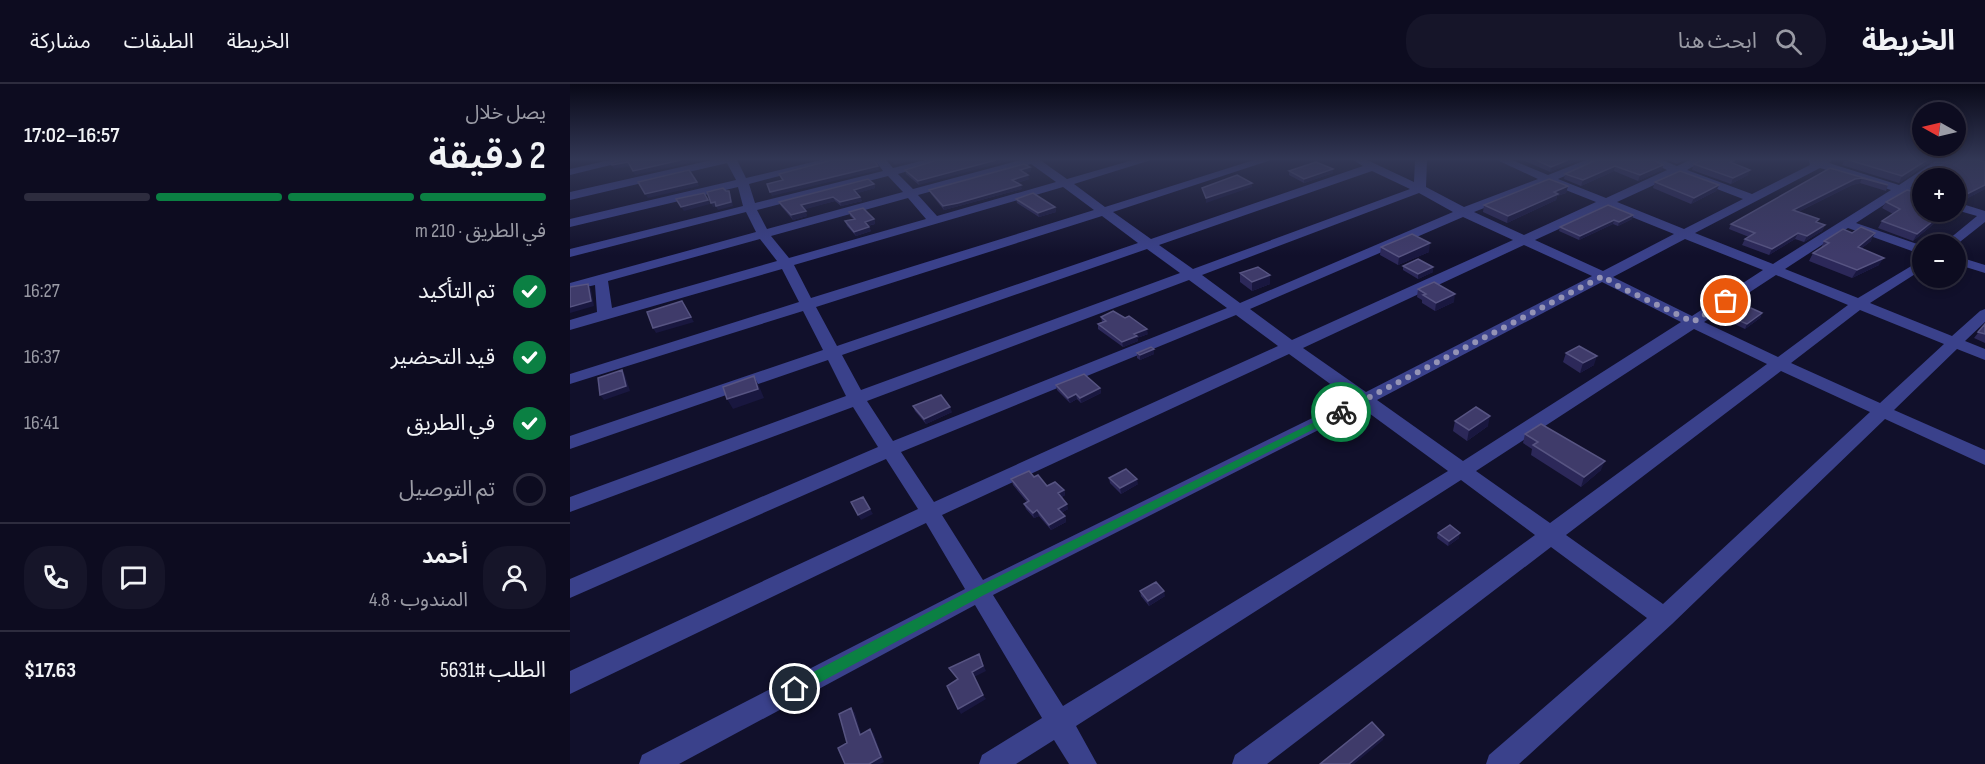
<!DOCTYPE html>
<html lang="ar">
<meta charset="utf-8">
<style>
:root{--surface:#0d0c20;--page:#161529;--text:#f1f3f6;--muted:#9a9ba5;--line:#2d2c3e;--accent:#0b8043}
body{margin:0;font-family:"Sofia Sans Condensed","Noto Sans Arabic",sans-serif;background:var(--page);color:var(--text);direction:rtl;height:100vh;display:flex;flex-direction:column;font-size:22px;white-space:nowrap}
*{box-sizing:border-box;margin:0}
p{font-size:20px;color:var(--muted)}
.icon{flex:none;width:33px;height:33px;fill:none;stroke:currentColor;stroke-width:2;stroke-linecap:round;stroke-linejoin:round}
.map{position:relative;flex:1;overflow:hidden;direction:ltr}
.panel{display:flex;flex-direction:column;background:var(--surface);width:570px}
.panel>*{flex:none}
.needle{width:39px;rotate:278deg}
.fabs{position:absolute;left:1342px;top:18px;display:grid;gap:12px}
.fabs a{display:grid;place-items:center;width:54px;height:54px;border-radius:50%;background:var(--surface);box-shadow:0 3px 9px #0003,0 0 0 2px var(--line);font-size:30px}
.pin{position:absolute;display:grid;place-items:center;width:51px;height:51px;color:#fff;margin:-26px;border:3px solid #fff;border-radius:50%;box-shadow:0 2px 6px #0007}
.courier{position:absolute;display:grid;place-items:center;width:60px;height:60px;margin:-30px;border:4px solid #0b8043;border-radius:50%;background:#fff;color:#222;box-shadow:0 2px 8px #0007}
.headline em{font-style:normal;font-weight:600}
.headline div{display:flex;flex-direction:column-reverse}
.headline{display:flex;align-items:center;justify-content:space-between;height:102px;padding:0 24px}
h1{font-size:39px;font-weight:600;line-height:45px}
.bar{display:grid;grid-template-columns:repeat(4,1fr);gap:9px 6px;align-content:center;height:72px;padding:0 24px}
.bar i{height:8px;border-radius:4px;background:var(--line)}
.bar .selected{background:var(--accent)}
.bar p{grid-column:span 4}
.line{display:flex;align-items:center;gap:15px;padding:0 24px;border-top:2px solid var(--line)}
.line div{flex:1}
.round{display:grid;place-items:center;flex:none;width:63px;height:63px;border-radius:24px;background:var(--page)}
ol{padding:0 24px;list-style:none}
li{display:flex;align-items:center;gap:18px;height:66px}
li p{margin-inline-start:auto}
li .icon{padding:6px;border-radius:50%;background:var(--accent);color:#fff;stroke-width:4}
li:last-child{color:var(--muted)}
li i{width:33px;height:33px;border:3px solid var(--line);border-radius:50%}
header{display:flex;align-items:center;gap:36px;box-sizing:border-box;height:84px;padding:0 30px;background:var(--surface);border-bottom:2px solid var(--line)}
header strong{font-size:28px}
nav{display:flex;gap:33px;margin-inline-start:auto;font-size:21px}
.search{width:420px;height:54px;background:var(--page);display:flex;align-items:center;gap:15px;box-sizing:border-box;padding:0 21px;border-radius:24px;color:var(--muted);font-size:22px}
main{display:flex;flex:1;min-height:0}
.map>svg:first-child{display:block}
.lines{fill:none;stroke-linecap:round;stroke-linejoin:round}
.minor{fill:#3a418b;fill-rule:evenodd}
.wall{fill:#2c2859}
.shaded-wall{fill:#19173f}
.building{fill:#3f3b6a;stroke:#575482;stroke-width:1.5}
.route{fill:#0b8043}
.done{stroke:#9493b5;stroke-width:6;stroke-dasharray:0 10.8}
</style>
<header>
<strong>الخريطة</strong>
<div class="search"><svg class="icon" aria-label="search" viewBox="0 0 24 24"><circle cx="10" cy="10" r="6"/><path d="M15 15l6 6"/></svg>ابحث هنا</div>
<nav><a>الخريطة</a><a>الطبقات</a><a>مشاركة</a></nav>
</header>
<main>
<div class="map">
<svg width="1415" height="680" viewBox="0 0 1415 680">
<rect width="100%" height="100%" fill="#11102b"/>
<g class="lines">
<path class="minor" d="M40 76H61L0 91V85Z
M142 76H167L176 94 251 76H271L179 100 185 119 313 87 305 76H316L323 84 355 76H374L328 90 343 105 451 76H470L497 95 563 76H581L504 100 535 123 684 76H701L543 128 581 155 793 82 783 76H797L844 98 845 76H857L856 103 894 123 968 95 927 76H942L978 91 1016 76H1031L988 95 1036 114 1097 86 1076 76H1092L1107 82 1120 76H1134L1117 86 1182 110 1240 81 1239 76H1262L1259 79 1329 101 1367 76H1380L1340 104 1353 108V116L1332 109 1286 139 1353 162V171L1278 144 1215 185 1288 214 1353 175V185L1300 219 1382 252 1410 227 1415 225V238L1395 257 1415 265V276L1387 265 1324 326 1415 366V381L1315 335 1102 540 949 680H916L919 671 1077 534 981 463 697 680H662L665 671 965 451 891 396 506 642 527 680H499L484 656 446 680H409L412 671 472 634 405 521 109 680H69L72 671 395 505 356 439 0 610V587L348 425 316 375 0 514V495L308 363 283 323 0 428V413L276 312 258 276 0 365V352L253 266 233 227 0 300V290L229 218 212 185 0 246V236L27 228 25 201 0 207V199L186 148 176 128 0 173V165L173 122 168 103 0 143V135L166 96 157 79 0 116V108ZM461 80 486 98 367 132 348 111ZM1250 84 1321 106 1203 180 1125 149ZM802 87 840 105 623 185 589 161ZM1108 90 1173 115 1114 145 1047 118ZM318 92 333 108 197 145 187 126ZM978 99 1026 118 954 151 904 128ZM493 103 524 126 241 214 224 181ZM849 109 883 128 670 219 632 191ZM338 114 356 135 219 174 201 152ZM1037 123 1104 150 1033 187 965 156ZM532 132 568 159 267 262 246 223ZM893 133 943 156 722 256 680 225ZM190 155 207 177 42 224 38 197ZM1115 155 1193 186 1122 232 1043 193ZM954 161 1022 192 796 308 733 264ZM577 165 610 189 291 306 272 271ZM1206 191 1278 221 1208 273 1134 238ZM619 196 657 224 323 357 297 317ZM1032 198 1111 238 893 377 807 316ZM1290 226 1374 260 1310 319 1221 279ZM666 231 708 262 364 418 331 368ZM1124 245 1197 280 980 439 906 387ZM719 270 781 315 413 496 372 431ZM1211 287 1300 328 1093 520 996 451ZM792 324 878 387 493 622 423 511Z
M1386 118 1415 127V138L1386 161 1373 160 1407 132 1386 126Z
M1386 172 1415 181V189L1386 180Z"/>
</g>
<path class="wall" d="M367 76 349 101 336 90 335 86Z
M953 76H1009L980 88Z
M1026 76 1093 81 1092 86 1068 97 1044 87 1011 102 994 95 995 90Z
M1098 76H1114L1107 80Z
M1275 76H1363L1329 99 1272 81Z
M1379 76H1408L1415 78V105L1392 117H1387L1386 119V94H1353V106L1345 103 1348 97Z
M1124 80H1165L1178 91 1161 100 1122 86Z
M460 83 461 87 455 89 459 95 447 99 452 105 374 126 361 110 359 106Z
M1260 84 1318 101 1316 107 1290 99 1282 101 1228 128 1248 139 1255 141 1252 147 1234 158 1225 155 1199 171 1172 161 1175 155 1179 153 1159 145 1161 140Z
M719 87 763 89 734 99 719 91Z
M1085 98 1149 101 1146 107 1121 120 1083 104Z
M304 100 305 104 287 109 292 117 271 122 265 117 234 125 237 132 223 136 211 122 209 118Z
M998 102 996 109 987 112 986 116 937 139 913 128 914 121Z
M446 115 485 123 486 128 469 133 447 119Z
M1316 118 1378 128 1343 157 1308 144 1312 137 1323 130 1312 124Z
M279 128 304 135 305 140 298 142 301 147 286 152 277 142 275 137 283 135 280 132Z
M1063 131 1062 135 1048 142 1043 140 1009 156 989 147 990 143Z
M1254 157H1301L1292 164 1309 181 1282 194 1239 177 1243 169 1251 164Z
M811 163 859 168 828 181 810 171Z
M833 182 863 183V188L848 195 833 186Z
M670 189 700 200 682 207 670 198Z
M848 205 884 218 865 227 852 219V216L847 213Z
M1149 228 1192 229 1190 234 1175 245 1147 232Z
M531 233 578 250 567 254 568 257 553 263 528 245V240L532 238Z
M1415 240V259L1404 254Z
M584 265V270L570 276 567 274V269Z
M996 269 1024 281 1010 289 993 278Z
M486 301 530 304 531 309 511 319 507 315 500 319 487 306Z
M343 322 382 328 356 340 345 327Z
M885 337 918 342 897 357 883 347Z
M955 350 1031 386 1011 403 961 371 962 365 953 359Z
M464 393 477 402 494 406 495 411 492 413 498 425 491 429 495 432 496 438 481 446 469 432 464 434 456 425 454 420 457 418 443 401 441 395Z
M539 394 568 400 551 410 540 399Z
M868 449 889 454 878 462 867 454Z
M570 507 595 512 579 522 571 512Z"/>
<path class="shaded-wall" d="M111 76H118L120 79 65 91 63 87Z
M328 76H345L324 81 322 77Z
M426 76H442L349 101 348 97Z
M998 76H1009L980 88 981 83Z
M1165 76H1174L1158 83 1160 78Z
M1357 76H1363L1329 99 1332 92Z
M58 78 60 82 44 85 42 81Z
M1093 81 1092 86 1068 97 1070 91Z
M308 82 309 86 202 112 200 108Z
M1045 82 1044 87 1011 102 1013 96Z
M460 83 461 87 451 90 450 86Z
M763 85V89L734 99V95Z
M1180 86 1178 91 1161 100 1163 94Z
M458 91 459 95 443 100 442 96Z
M1292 94 1290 99 1282 101 1220 132 1223 126 1285 95Z
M127 98 129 102 78 114 75 110Z
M682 99V103L636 119V114Z
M304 100 305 104 285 110 284 106Z
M451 101 452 105 374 126 373 122Z
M1149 101 1146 107 1121 120 1124 114Z
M1415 101V105L1392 117 1395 111Z
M998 102 996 109 987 112 986 116 937 139 938 132 984 108Z
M159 107 161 111 163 122 148 126 146 122 143 123 141 119Z
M263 113 265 117 233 126 231 121Z
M290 113 292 117 271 122 270 118Z
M138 116 140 120 114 127 111 123Z
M485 123 486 128 469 133 468 129Z
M236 127 237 132 223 136 221 131Z
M1374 128H1378L1343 157 1347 150Z
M1063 131 1062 135 1048 142 1049 138Z
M304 135 305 140 296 142 295 138Z
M1044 136 1043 140 1009 156 1010 152Z
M1255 141 1252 147 1234 158 1237 152Z
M299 143 301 147 286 152 284 148Z
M1228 149 1225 155 1199 171 1202 165Z
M1305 149 1301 157 1284 170 1288 163Z
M860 159 859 168 828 181 829 173Z
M1314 174 1309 181 1282 194 1287 186Z
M863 183V188L848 195V190Z
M700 191V200L682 207V198Z
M18 200 21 205 24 222 0 229V223Z
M885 210 884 218 865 227 866 219Z
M1192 229 1190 234 1175 245 1177 240Z
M121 233 124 238 86 249 83 244Z
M577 245 578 250 567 254 568 257 553 263 552 258 564 250Z
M584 265V270L570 276V271Z
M1027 272 1024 281 1010 289 1013 279Z
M52 286 55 291 60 307 34 316 30 311Z
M184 292 189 302 194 314 163 325 157 315Z
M530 304 531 309 511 319 510 314Z
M506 310 507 315 500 319 498 314Z
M380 323 382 328 356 340 354 335Z
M920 332 918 342 897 357 899 346Z
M1035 377 1031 386 1011 403 1014 393Z
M567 395 568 400 551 410 550 404Z
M494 406 495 411 490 414 488 409Z
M497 420 498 425 489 430 488 425Z
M300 425 303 430 291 436 288 431Z
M467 426 469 432 464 434 463 429Z
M495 432 496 438 481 446 479 441Z
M890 449 889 454 878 462 879 457Z
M594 507 595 512 579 522 578 517Z
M409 570 416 587 404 593 402 588Z
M413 611 416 615 391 630 388 625Z
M281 624 285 629 293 656 290 651Z
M300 645 304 650 314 678 310 680H299Z
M814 651 813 656 784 680H779Z"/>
<path class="building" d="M51 76H111L63 87 58 78 42 81 41 79Z
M262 76H304L308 82 200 108 197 100 213 96 209 90Z
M367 76H426L348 97 335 86Z
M966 76H998L981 83Z
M1026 76H1084L1093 81 1070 91 1045 82 1013 96 995 90Z
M1131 76H1165L1160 78 1180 86 1163 94 1124 80Z
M1279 76H1357L1332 92Z
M1379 76H1408L1415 78V101L1395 111 1388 110V116L1386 118V94H1353V99L1348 97Z
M746 78 763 85 734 95 719 87Z
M454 80 460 83 450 86 458 91 442 96 451 101 388 119 373 122 359 106Z
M1260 84 1318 101 1292 94 1285 95 1223 126 1249 135 1246 138 1255 141 1237 152 1228 149 1202 165 1175 155 1185 149 1161 140Z
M119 86 127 98 75 110 68 98Z
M1110 87 1149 101 1124 114 1085 98Z
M667 91 682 99 636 114 632 104Z
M298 95 304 100 284 106 290 113 270 118 263 113 231 121 236 127 221 131 209 118Z
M979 95 998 102 984 108 988 110 938 132 914 121Z
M153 104 156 107H159L161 118 146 122 145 118 141 119 137 108Z
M1337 106 1353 110V128H1374L1347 150 1312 137 1330 125 1316 118Z
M134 109 138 116 111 123 106 115Z
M463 109 485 123 468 129 446 115Z
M1038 121 1063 131 1049 138 1044 136 1010 152 990 143Z
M293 124 304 135 295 138 299 143 284 148 275 137 285 135 279 128Z
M1291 143 1305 149 1288 163 1314 174 1287 186 1243 169 1259 159 1254 157 1273 145 1282 149Z
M842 150 860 159 829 173 811 163Z
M848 175 863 183 848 190 833 182Z
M688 183 700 191 682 198 670 189Z
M864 198 885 210 866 219 853 211 856 210 848 205Z
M18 200 21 217 0 223V203Z
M112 217 121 233 83 244 77 228Z
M1165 217 1192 229 1177 240 1149 228Z
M543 227 555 234 559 232 577 245 564 250 567 252 552 258 528 240 536 237 531 233Z
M1415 240V250L1408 248Z
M1009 262 1027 272 1013 279 996 269Z
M581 263 584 265 570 271 567 269Z
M52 286 56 302 30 311 28 294Z
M514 290 530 304 510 314 506 310 498 314 486 301Z
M184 292 188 305 157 315 153 303Z
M371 311 380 323 354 335 343 322Z
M906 323 920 332 899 346 885 337Z
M971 340 1035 377 1014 393 963 361 968 358 955 350Z
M556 385 567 395 550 404 539 394Z
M459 387 464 393 468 391 477 402 485 398 494 406 488 409 497 420 488 425 495 432 479 441 467 426 463 429 454 420 459 417 441 395Z
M293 413 300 425 288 431 281 418Z
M880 441 890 449 879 457 868 449Z
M586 498 594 507 578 517 570 507Z
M409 570 413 582 402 588 413 611 388 625 377 602 388 595 379 584Z
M281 624 290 651 300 645 311 673 299 680H275L268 664 277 659 269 630Z
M802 638 814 651 779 680H750Z"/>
<linearGradient id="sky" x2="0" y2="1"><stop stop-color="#090918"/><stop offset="0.44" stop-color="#323755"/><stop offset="1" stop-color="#323755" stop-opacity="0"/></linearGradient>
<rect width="1415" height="171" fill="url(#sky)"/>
<path class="route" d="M771 325 774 326V330L414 511 230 609 225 611 220 609 218 605 220 600 405 504Z"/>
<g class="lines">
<path class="done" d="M771 328 1033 192 1046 201 1123 238 1156 217"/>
</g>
</svg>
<div class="fabs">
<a><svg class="needle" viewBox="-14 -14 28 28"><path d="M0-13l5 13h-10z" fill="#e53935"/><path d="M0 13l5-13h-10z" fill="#9a9ba5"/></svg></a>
<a>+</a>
<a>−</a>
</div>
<div class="pin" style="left:1156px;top:217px;background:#ea580c"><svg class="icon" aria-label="bag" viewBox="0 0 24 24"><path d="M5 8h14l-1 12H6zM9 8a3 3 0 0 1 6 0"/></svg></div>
<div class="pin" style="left:225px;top:605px;background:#1f2937"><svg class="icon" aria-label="home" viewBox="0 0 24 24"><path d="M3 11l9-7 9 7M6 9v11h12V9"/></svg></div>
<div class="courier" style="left:771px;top:328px"><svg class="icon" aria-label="bike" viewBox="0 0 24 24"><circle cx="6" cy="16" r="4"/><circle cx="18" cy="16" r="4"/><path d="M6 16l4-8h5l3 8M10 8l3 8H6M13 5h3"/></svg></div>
</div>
<section class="panel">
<div class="headline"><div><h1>2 دقيقة</h1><p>يصل خلال</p></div><em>16:57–17:02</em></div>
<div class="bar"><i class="selected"></i><i class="selected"></i><i class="selected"></i><i></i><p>في الطريق · 210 m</p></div>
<ol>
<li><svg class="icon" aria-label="check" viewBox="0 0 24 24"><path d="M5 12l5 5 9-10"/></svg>تم التأكيد<p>16:27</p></li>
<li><svg class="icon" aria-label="check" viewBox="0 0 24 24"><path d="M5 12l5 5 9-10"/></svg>قيد التحضير<p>16:37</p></li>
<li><svg class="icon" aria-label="check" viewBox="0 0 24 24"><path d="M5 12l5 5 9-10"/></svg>في الطريق<p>16:41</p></li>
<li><i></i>تم التوصيل</li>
</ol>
<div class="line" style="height:108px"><a class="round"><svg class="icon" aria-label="person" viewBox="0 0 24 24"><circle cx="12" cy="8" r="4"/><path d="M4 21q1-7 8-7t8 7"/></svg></a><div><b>أحمد</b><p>المندوب · 4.8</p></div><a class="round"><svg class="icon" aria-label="chat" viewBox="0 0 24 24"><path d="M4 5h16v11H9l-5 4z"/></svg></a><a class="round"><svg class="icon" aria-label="phone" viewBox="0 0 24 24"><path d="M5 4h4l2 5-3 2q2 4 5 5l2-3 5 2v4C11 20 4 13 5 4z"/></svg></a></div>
<div class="line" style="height:78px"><div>الطلب #5631</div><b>$17.63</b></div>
</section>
</main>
